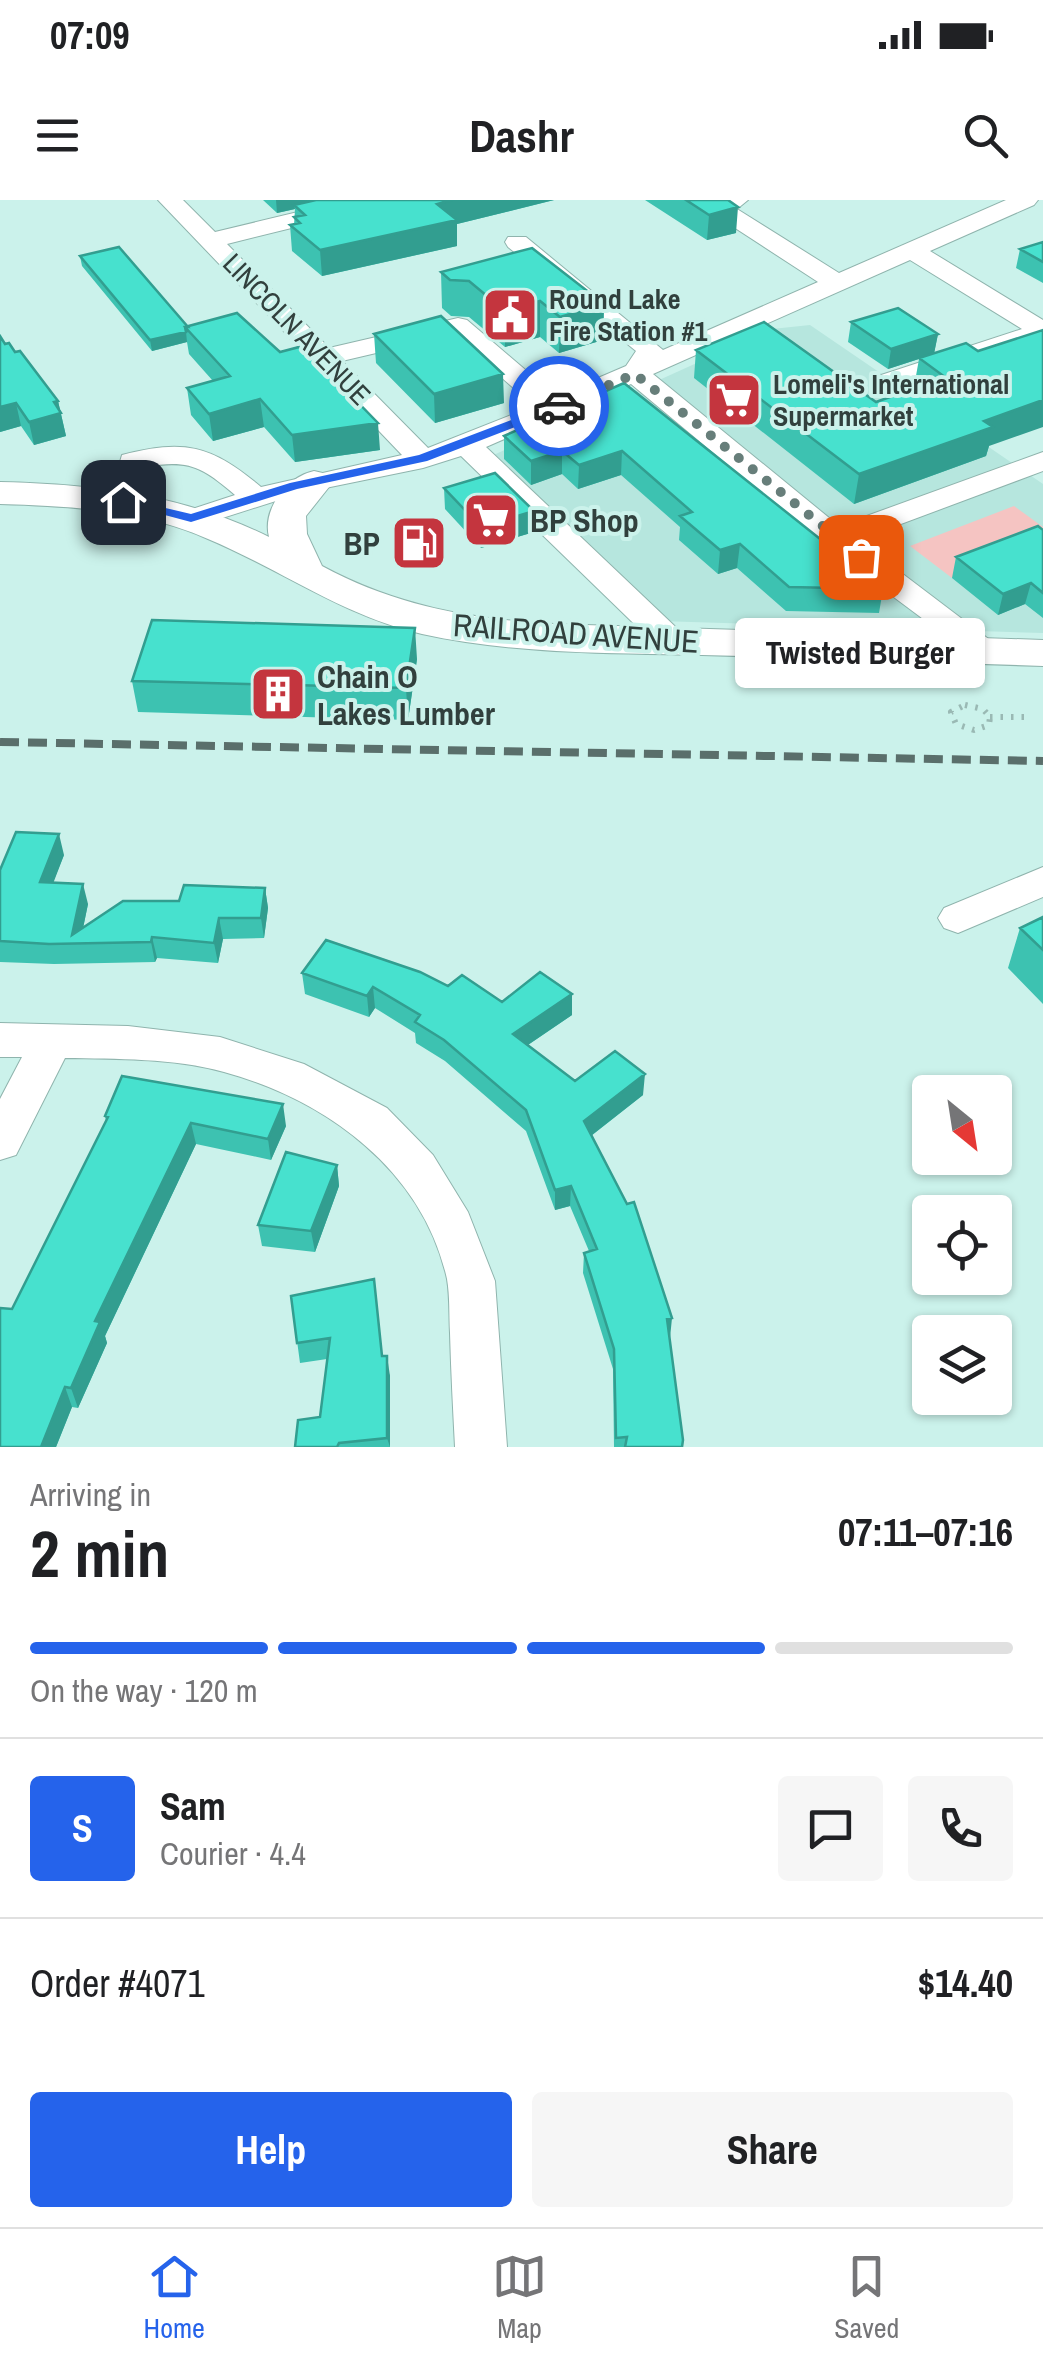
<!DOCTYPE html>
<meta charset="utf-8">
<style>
:root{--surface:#fff;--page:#f6f6f6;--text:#202124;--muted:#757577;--line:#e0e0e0;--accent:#2563eb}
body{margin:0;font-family:"Archivo Narrow",sans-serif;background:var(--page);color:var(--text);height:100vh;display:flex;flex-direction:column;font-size:38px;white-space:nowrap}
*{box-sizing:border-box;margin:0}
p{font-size:32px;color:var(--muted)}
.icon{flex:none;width:55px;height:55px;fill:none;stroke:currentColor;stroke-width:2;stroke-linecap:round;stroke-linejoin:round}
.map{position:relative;height:1247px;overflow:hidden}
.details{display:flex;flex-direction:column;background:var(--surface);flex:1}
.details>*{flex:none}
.needle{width:65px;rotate:150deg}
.buttons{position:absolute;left:912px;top:875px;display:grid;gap:20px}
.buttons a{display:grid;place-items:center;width:100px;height:100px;border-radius:10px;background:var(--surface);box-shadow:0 2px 8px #0004;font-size:50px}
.pin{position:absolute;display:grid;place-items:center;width:85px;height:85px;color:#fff;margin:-42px;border-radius:20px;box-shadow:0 5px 15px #0006}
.courier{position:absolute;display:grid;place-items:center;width:100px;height:100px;margin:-50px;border:8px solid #2563eb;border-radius:50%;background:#fff;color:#222;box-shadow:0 2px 12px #0007}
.bubble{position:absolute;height:70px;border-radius:10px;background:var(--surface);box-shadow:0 2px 8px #0004;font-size:32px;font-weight:700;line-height:70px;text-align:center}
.overview em{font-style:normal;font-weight:700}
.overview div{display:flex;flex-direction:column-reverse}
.overview{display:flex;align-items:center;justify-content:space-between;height:170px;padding:0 30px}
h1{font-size:65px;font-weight:700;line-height:75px}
.bar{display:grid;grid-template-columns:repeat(4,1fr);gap:15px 10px;align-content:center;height:120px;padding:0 30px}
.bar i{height:12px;border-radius:8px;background:var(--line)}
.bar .current{background:var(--accent)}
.bar p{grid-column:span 4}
.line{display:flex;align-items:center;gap:25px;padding:0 30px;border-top:2px solid var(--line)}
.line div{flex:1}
.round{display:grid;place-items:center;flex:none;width:105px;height:105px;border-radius:10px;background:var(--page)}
.action{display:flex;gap:20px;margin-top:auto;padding:20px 30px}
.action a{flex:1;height:115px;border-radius:10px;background:var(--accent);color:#fff;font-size:40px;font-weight:700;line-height:115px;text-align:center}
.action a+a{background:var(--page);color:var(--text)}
.status{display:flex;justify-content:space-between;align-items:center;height:70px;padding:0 50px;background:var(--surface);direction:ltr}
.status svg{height:28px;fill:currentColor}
header{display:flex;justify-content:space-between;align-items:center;height:130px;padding:0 30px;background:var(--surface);font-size:45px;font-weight:700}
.menu{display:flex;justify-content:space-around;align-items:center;height:140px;border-top:2px solid var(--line);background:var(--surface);font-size:28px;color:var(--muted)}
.menu a{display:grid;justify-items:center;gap:5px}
.menu .current{color:var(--accent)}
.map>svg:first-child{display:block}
.built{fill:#b6e6de}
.green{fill:#f5c4c2}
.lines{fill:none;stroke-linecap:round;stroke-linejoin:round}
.minor-casing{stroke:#8fb4ad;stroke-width:2}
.major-casing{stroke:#8fb4ad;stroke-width:2}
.path{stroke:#9ab9b4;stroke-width:6;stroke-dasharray:2.5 8;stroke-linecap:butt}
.minor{fill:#fff;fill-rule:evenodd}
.major{fill:#fff;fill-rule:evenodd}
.rail{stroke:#5a6f6b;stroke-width:8;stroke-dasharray:19 9;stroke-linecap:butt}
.wall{fill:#3dc2b1}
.shaded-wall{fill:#329e90}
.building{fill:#47e1ce;stroke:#329e90;stroke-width:2.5}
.route{fill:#2563eb}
.done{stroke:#677e7a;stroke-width:10;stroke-dasharray:0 18}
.labels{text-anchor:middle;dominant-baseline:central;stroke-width:8;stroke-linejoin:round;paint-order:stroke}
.far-poi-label{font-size:28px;font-weight:bold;fill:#31403d;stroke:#cbf2eb;text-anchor:start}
.far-street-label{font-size:28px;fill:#31403d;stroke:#cbf2eb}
.poi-label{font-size:32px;font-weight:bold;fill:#31403d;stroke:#cbf2eb;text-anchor:start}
.street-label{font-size:32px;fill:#31403d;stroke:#cbf2eb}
</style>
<div class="status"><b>07:09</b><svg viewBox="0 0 49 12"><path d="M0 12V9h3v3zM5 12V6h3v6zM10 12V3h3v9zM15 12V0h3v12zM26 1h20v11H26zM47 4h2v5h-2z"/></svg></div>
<header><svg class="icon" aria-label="menu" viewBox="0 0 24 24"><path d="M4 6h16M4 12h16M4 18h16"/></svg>Dashr<svg class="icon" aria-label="search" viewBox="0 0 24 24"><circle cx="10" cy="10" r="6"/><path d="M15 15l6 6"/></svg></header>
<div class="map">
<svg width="1043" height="1247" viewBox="0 0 1043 1247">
<rect width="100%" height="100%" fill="#cbf2eb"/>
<path class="built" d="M810 125 1043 284V433L659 421 487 258 772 129Z"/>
<path class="green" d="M1014 306 1043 327V343L952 378 910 346Z"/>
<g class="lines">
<g class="minor-casing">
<path id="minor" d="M158 0H183L215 32 348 0H389L385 5 227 44 329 148 458 118 467 120 556 196 626 166 636 151 508 47 505 42 508 37H526L663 150 818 82 712 13 708 8 718 0H748L737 9 839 73 1006 0H1038L1034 5 930 51 1043 120V140L895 189H875L871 183 875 177 1022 129 910 60 653 174 839 326 1043 252V271L858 340 1003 450 998 457 986 460 974 457 824 345 631 184 486 247 683 434 688 441 683 448 671 451 659 448 461 256 423 268 301 293 191 328 180 325 176 319 180 313 235 295C202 267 189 259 145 267L134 308H112L108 302 122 255C185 239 211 245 261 287L402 255ZM453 135 534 206 428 248 342 161Z
M1043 667V697L958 733 944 728 938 718 944 708Z
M0 823 128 826 220 837 304 864 387 908 433 955 468 1012 495 1081 507 1247H455C453 1209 451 1171 450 1133 449 1116 450 1096 447 1079 423 970 326 900 224 872 174 858 116 859 65 858L16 955 0 960V899L22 857H0Z"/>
</g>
<g class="major-casing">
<path id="major" d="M314 271 327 274 333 282 306 316 307 334 322 366C396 406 470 419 554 424L1043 440V466C929 462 815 458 702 455 609 453 513 454 422 434 343 416 282 370 208 339 143 310 71 306 0 304V282C93 284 185 295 269 337 262 309 287 277 314 271Z"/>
</g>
<path class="path" d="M965 505 983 509 990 517 989 525 974 530 956 524 951 512Z
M990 517H1026"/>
<use href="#minor" class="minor"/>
<use href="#major" class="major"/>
<path class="rail" d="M0 542 1043 561"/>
</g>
<path class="wall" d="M263 0H554L457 24V46L322 76 292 51 290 25H294L295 9 277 13Z
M645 0H728L736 33 707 40Z
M1043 42V83L1016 68 1020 49Z
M80 56 188 127 380 250 295 262 264 227 213 241 191 215 187 188 213 181 189 154 187 142 152 151 82 66Z
M441 72 604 104 603 140 559 153 540 137 505 147 469 117 451 116 442 108Z
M851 122 938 134 934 153 989 246 986 256 854 304 694 178 696 150 876 202 916 188 914 187 919 159 888 169 848 142Z
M374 134 504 203 435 223 376 163Z
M5 144 15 152 58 201 66 236 34 245 21 226 0 232Z
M624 183 883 389 879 413 786 411 737 368 718 374 679 340 680 327 621 275 578 289 562 274 531 285 504 259V236Z
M444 288 534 311V332L481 348 445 309Z
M1043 330V418L1025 404 998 415 952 378 956 357Z
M417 459 408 520 138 512 132 481Z
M64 655 53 682 88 704 83 728 179 701 265 688 268 708 264 738 223 739 218 763 157 758 155 762 54 764 0 762V670Z
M1043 717V804L1008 768 1020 728Z
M302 773 448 786 502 802 572 815 528 845 575 881 643 895 591 936 670 1138 682 1247H614L613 1169 583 1073 584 1053 589 1051 570 1006 555 1010 526 931 445 861 416 843 415 833 375 808 369 817 305 794Z
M105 916 286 926 271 960 196 944 105 1136 107 1143 78 1208 72 1207 56 1247H0L12 1109 106 921Z
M337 965 339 986 315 1052 262 1046 258 1025Z
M291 1096 382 1156 390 1176V1247H295L320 1217 327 1159 300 1163Z"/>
<path class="shaded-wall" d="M276 0H335L294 5 295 9 277 13Z
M452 0H554L457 24V46L322 76 320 50 437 4Z
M738 7 736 33 707 40 709 15Z
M540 101V137L505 147V111Z
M604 104 603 140 559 153 560 117Z
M186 132 187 142 152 151 150 140Z
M938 134 934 154 888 169 891 149Z
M503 174 504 203 435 223 434 194Z
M260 199 264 227 213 241 209 214Z
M1043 200V227L989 246 986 256 854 304 859 274 984 221Z
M58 201 66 236 34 245 29 222 54 202Z
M16 203 21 226 0 232V207Z
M378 223 380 250 295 262 292 235Z
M562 251V274L531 285V261Z
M622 251 621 275 578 289 579 265Z
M534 311V332L481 348V327Z
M740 344 737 368 718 374 720 350Z
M1031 383 1025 404 998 415 1003 394Z
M415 428 417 459 408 520 406 488Z
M59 634 64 655 46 702 40 682Z
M83 684 88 704 80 743 72 735Z
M265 688 268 708 264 738 261 718Z
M219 718 223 739 218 763 214 743Z
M152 737 157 758 155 762 151 742Z
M373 787 375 808 369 817 367 796Z
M572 794V815L513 855V834Z
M645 874 643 895 583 942 584 921Z
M283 904 286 926 271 960 268 939Z
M191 923 196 944 105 1136 107 1143 78 1208 71 1188 95 1121Z
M337 965 339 986 315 1052 311 1031Z
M571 986 570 1006 555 1010V990Z
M672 1118 670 1138 667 1119Z
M387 1156 390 1176V1247L387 1238Z
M65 1187 72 1207 56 1247H41Z"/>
<path class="building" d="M316 0H452L437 4 457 20 320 50 290 25 300 23 294 17 305 15 294 5Z
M686 0H728L738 7 709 15Z
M1043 42V62L1020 49Z
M119 47 188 127H185L186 132 150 140 80 56Z
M532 48 604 104 560 117 540 101 505 111 469 81 450 80 441 72Z
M898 108 938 134 891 149 851 122Z
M237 113 280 152 303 146 378 223 292 235 260 199 209 214 187 188 230 176 185 127Z
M441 116 503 174 434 194 374 134Z
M764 122 876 202 945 177 919 158 966 143 978 151 1043 130V200L984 221 993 227 859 274 696 150Z
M0 136 5 144 9 143 15 152 20 151 58 201 54 202 61 213 29 222 16 203 0 207Z
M624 183 883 389 789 387 740 344 720 350 680 316 692 312 622 251 579 265 562 251 531 261 504 236Z
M495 273 534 311 481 327 444 288Z
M1038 326 1043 330V393L1031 383 1003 394 956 357Z
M152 420 415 428 406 488 132 481Z
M16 632 59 634 40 682 83 684 72 735 123 701H179L184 685 265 688 261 718H219L214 743 152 737 151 742 49 744 0 741V670Z
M1043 717V750L1020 728Z
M326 740 420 772 448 786 462 775 502 802 540 772 572 794 513 834 575 881 615 851 645 874 584 921 627 1004 634 1002 672 1118 667 1119 683 1240 682 1247H625L627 1237 616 1238 614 1149 584 1053 597 1049 571 986 555 990 526 910 444 840 415 822 420 815 373 787 367 796 302 773Z
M122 876 283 904 268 939 191 923 95 1121 100 1122 71 1188 65 1187 41 1247H0V1108L12 1109 108 917 105 916Z
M286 952 337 965 311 1031 258 1025Z
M374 1079 382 1156H387V1238L339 1243 337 1247H295L298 1220 320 1217 330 1138 297 1143 291 1096Z"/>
<path class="route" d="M559 202 564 208 427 261 297 289 191 322 116 302 123 298 191 314 290 283 419 255Z"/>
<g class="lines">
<path class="done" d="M559 206 635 174 861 357"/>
</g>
<defs>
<g id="civic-square" transform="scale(2.875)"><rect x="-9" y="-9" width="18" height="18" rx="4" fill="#c4353e" stroke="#cbf2eb"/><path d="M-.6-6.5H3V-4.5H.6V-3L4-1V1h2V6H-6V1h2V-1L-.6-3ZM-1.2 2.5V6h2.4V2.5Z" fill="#fff"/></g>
<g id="supermarket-square" transform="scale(2.875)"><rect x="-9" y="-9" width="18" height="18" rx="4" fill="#c4353e" stroke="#cbf2eb"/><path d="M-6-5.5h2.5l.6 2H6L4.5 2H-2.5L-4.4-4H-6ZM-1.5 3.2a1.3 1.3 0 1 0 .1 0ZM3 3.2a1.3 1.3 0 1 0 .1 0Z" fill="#fff"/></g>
<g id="fuel-square" transform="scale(2.875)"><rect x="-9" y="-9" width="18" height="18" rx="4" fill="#c4353e" stroke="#cbf2eb"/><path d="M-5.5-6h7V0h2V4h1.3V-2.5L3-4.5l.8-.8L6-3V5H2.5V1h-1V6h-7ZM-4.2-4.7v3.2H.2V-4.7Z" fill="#fff"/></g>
<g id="building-square" transform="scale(2.875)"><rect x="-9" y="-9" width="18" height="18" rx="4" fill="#c4353e" stroke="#cbf2eb"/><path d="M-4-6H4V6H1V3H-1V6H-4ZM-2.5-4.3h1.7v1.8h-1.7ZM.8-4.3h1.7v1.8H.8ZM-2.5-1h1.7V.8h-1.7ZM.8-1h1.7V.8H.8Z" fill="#fff"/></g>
</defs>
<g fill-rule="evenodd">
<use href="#civic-square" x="510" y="115"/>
<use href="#supermarket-square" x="734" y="200"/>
<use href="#supermarket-square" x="491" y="320"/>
<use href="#fuel-square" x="419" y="343"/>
<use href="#building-square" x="278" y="494"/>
</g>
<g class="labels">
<g class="far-poi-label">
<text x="549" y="99">Round Lake<tspan x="549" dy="32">Fire Station #1</tspan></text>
<text x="773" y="184">Lomeli's International<tspan x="773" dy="32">Supermarket</tspan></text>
</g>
<g class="far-street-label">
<text transform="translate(297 129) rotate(46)">LINCOLN AVENUE</text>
</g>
<g class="poi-label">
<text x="530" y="320">BP Shop</text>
<text x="380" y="343" text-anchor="end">BP</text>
<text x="317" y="476">Chain O<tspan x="317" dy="37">Lakes Lumber</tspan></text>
</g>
<g class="street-label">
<text transform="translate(576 433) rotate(4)">RAILROAD AVENUE</text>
</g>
</g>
</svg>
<div class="buttons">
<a><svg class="needle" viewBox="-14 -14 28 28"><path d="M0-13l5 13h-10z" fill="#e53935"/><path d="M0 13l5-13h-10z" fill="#757577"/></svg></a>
<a><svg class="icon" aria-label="locate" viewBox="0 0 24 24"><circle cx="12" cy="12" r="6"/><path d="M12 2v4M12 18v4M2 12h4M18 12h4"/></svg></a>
<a><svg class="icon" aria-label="layers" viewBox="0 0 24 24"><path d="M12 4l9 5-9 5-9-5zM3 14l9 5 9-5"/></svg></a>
</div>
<div class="pin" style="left:861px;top:357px;background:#ea580c"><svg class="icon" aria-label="bag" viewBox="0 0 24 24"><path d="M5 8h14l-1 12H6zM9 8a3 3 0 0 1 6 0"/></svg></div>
<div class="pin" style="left:123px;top:302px;background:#1f2937"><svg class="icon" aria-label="home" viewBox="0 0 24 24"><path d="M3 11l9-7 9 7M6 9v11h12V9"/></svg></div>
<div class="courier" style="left:559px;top:206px"><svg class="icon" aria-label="car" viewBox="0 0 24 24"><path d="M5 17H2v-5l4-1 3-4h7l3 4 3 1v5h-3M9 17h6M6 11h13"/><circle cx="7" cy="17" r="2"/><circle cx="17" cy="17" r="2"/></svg></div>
<div class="bubble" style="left:735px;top:418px;width:250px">Twisted Burger</div>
</div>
<section class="details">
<div class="overview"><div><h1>2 min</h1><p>Arriving in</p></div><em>07:11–07:16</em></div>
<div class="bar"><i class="current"></i><i class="current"></i><i class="current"></i><i></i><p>On the way · 120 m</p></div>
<div class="line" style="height:180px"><b class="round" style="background:var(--accent);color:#fff">S</b><div><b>Sam</b><p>Courier · 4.4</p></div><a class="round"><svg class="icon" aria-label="chat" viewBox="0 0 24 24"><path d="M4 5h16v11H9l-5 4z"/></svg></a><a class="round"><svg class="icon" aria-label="phone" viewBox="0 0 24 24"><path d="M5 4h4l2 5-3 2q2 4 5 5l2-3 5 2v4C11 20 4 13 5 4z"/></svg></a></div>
<div class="line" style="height:130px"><div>Order #4071</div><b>$14.40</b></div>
<div class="action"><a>Help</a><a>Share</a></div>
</section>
<nav class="menu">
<a class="current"><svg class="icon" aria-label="home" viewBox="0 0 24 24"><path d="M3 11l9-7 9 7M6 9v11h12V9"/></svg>Home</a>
<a><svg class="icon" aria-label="map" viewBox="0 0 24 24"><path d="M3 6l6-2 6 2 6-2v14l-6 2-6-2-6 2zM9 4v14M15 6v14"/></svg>Map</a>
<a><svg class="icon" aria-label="saved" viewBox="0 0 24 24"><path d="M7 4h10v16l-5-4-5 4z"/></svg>Saved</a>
</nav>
